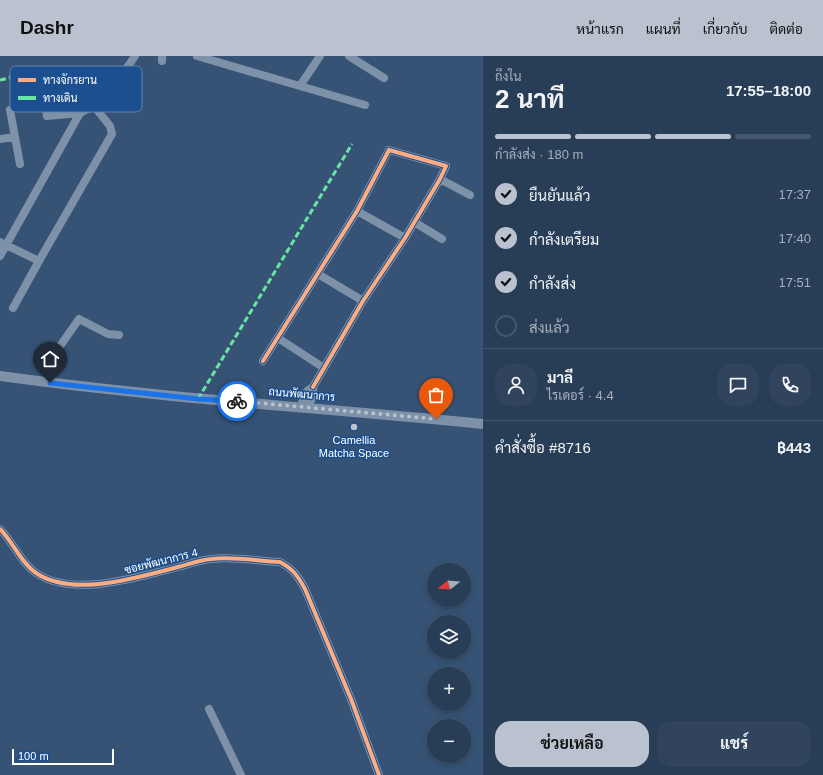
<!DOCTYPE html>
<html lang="th">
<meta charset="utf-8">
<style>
:root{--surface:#283e57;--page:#30455d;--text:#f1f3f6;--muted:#a5aeba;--line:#44576d;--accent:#b9c2ce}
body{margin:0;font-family:Helvetica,Sarabun,sans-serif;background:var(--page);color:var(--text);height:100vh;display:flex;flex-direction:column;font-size:15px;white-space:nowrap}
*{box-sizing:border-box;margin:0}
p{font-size:13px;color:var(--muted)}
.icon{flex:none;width:22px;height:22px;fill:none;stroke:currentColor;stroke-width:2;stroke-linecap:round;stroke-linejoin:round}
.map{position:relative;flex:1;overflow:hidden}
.side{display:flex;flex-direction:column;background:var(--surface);width:340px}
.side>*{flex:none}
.needle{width:26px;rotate:253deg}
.controls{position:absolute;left:427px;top:507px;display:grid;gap:8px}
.controls a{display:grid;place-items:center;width:44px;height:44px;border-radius:50%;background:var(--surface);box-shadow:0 2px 6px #0003,0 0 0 1px var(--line);font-size:20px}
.scale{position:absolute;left:12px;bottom:10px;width:102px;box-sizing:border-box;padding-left:4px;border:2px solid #fff;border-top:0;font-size:11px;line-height:14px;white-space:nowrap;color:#fff;-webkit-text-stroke:3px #1b4f8f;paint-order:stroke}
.pin{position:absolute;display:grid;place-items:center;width:34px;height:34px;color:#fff;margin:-41px -17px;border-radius:50% 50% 50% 0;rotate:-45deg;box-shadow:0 0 4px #0007}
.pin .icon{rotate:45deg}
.courier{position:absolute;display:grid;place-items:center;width:40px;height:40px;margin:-20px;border:3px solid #1a73e8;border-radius:50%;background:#fff;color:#222;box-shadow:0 1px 5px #0007}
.headline em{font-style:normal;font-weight:700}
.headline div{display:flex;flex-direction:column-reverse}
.headline{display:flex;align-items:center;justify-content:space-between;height:68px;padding:0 12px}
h1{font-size:26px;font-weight:700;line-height:30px}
.bar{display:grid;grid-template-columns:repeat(4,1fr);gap:6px 4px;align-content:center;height:48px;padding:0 12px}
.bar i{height:5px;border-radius:3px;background:var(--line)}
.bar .active{background:var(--accent)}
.bar p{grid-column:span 4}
.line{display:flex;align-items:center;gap:10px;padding:0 12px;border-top:1px solid var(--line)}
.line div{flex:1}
.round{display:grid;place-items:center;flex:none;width:42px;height:42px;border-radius:16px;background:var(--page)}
ol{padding:0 12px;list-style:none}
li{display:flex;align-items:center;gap:12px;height:44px}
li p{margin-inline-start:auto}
li .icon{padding:4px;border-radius:50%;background:var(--accent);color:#111;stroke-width:4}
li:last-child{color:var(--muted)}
li i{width:22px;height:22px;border:2px solid var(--line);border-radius:50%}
.primary-button{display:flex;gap:8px;margin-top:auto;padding:8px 12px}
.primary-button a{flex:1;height:46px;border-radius:16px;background:var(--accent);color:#111;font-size:16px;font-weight:700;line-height:46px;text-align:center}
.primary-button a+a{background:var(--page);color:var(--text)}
header{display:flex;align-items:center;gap:24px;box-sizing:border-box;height:56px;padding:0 20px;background:var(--accent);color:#111}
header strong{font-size:19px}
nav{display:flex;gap:22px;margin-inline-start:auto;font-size:14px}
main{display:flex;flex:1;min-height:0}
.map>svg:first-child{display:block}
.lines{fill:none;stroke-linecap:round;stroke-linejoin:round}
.minor{stroke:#7d92a8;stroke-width:8}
.tertiary{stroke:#7d92a8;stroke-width:10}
.quiet{stroke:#66e7a1;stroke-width:3;stroke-dasharray:6 3;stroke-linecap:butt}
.cycleway-casing{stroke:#1b4f8f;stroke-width:6}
.cycleway{stroke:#ffac80;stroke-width:4}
.done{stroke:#b9c2ce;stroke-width:4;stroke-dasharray:0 7.2}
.route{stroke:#1a73e8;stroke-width:5}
.poi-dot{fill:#b9c2ce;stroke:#1b4f8f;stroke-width:1.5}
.labels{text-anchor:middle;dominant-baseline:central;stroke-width:3;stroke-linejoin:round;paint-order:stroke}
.street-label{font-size:11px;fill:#fff;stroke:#1b4f8f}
.poi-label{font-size:11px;fill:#fff;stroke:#1b4f8f}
.key{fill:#1b4f8f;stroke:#5f84b1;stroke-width:1}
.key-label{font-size:11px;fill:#fff}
</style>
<header>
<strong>Dashr</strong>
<nav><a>หน้าแรก</a><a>แผนที่</a><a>เกี่ยวกับ</a><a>ติดต่อ</a></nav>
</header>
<main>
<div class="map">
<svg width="483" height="719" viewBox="0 0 483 719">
<rect width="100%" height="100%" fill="#365274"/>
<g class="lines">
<path class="minor" d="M197 0 365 49
M349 0 384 22
M162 5V0
M300 30 320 0
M45 48 47 60 80 57
M15 81 20 108
M0 83 15 81 10 54
M440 123 470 139
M357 155 405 182
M414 166 442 183
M0 186 39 205 112 78 110 70 94 50
M0 200 80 57 105 44 135 0
M318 218 363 245
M13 252 39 205
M278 282 324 312
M263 305 357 155 389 94 446 110 440 123 405 182 363 245 313 331
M50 327 58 293 79 263 108 278 119 279
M300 351 307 335 313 331V340L308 351
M0 473C13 486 21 507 36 517 73 542 139 521 178 511 189 508 200 504 211 503 233 500 258 505 280 506 293 513 298 520 305 533L351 643 379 719
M209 653 241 719"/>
<path class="tertiary" d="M0 320C160 342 322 352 483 368"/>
<path class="quiet" d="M0 24 41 15
M198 343 352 88"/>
<g class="cycleway-casing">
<path id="cycleway" d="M263 305 357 155 389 94 446 110 440 123 405 182 363 245 313 331
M0 473C13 486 21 507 36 517 73 542 139 521 178 511 189 508 200 504 211 503 233 500 258 505 280 506 293 513 298 520 305 533L351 643 379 719"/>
</g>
<use href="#cycleway" class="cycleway"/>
</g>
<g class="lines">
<path class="done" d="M237 345 436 363"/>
<path class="route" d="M50 327 198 343 237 345"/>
</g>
<circle class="poi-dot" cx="354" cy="371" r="4"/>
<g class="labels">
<g class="street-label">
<text transform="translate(302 338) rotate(5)">ถนนพัฒนาการ</text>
<text transform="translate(161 505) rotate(-14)">ซอยพัฒนาการ 4</text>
</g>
<g class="poi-label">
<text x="354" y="384">Camellia<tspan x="354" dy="13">Matcha Space</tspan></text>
</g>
</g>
<rect x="10" y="10" width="132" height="46" rx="6" class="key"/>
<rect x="18" y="22" width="18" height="4" fill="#ffac80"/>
<rect x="18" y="40" width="18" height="4" fill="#66e7a1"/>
<g class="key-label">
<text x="43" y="28">ทางจักรยาน</text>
<text x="43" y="46">ทางเดิน</text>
</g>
</svg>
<div class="controls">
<a><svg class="needle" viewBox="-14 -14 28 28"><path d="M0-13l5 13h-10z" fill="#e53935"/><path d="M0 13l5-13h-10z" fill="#a5aeba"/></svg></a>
<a><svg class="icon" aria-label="layers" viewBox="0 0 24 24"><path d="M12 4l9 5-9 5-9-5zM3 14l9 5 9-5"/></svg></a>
<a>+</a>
<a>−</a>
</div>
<div class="scale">100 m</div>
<div class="pin" style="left:436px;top:363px;background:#ea580c"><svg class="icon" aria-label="bag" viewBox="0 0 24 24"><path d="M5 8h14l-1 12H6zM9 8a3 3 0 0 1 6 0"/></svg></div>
<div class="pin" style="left:50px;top:327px;background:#1f2937"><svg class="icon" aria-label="home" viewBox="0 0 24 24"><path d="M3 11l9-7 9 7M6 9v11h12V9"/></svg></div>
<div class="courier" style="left:237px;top:345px"><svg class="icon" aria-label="bike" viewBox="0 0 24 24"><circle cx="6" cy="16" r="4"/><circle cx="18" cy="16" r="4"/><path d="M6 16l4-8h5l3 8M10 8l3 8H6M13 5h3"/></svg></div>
</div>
<section class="side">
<div class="headline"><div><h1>2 นาที</h1><p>ถึงใน</p></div><em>17:55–18:00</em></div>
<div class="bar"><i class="active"></i><i class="active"></i><i class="active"></i><i></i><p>กำลังส่ง · 180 m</p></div>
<ol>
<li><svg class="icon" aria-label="check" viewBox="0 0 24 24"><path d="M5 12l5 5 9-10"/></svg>ยืนยันแล้ว<p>17:37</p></li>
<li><svg class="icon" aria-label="check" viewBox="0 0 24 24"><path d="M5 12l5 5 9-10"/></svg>กำลังเตรียม<p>17:40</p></li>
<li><svg class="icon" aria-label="check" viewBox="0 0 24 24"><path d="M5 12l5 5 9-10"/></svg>กำลังส่ง<p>17:51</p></li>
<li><i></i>ส่งแล้ว</li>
</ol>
<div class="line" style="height:72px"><a class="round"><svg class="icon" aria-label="person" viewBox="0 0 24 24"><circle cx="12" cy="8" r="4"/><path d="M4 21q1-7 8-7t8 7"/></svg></a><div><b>มาลี</b><p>ไรเดอร์ · 4.4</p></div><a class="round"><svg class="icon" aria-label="chat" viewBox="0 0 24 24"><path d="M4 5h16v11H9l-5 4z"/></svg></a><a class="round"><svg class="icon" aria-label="phone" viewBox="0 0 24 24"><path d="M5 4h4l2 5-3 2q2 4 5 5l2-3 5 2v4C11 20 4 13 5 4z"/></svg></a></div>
<div class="line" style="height:52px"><div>คำสั่งซื้อ #8716</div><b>฿443</b></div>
<div class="primary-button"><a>ช่วยเหลือ</a><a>แชร์</a></div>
</section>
</main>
